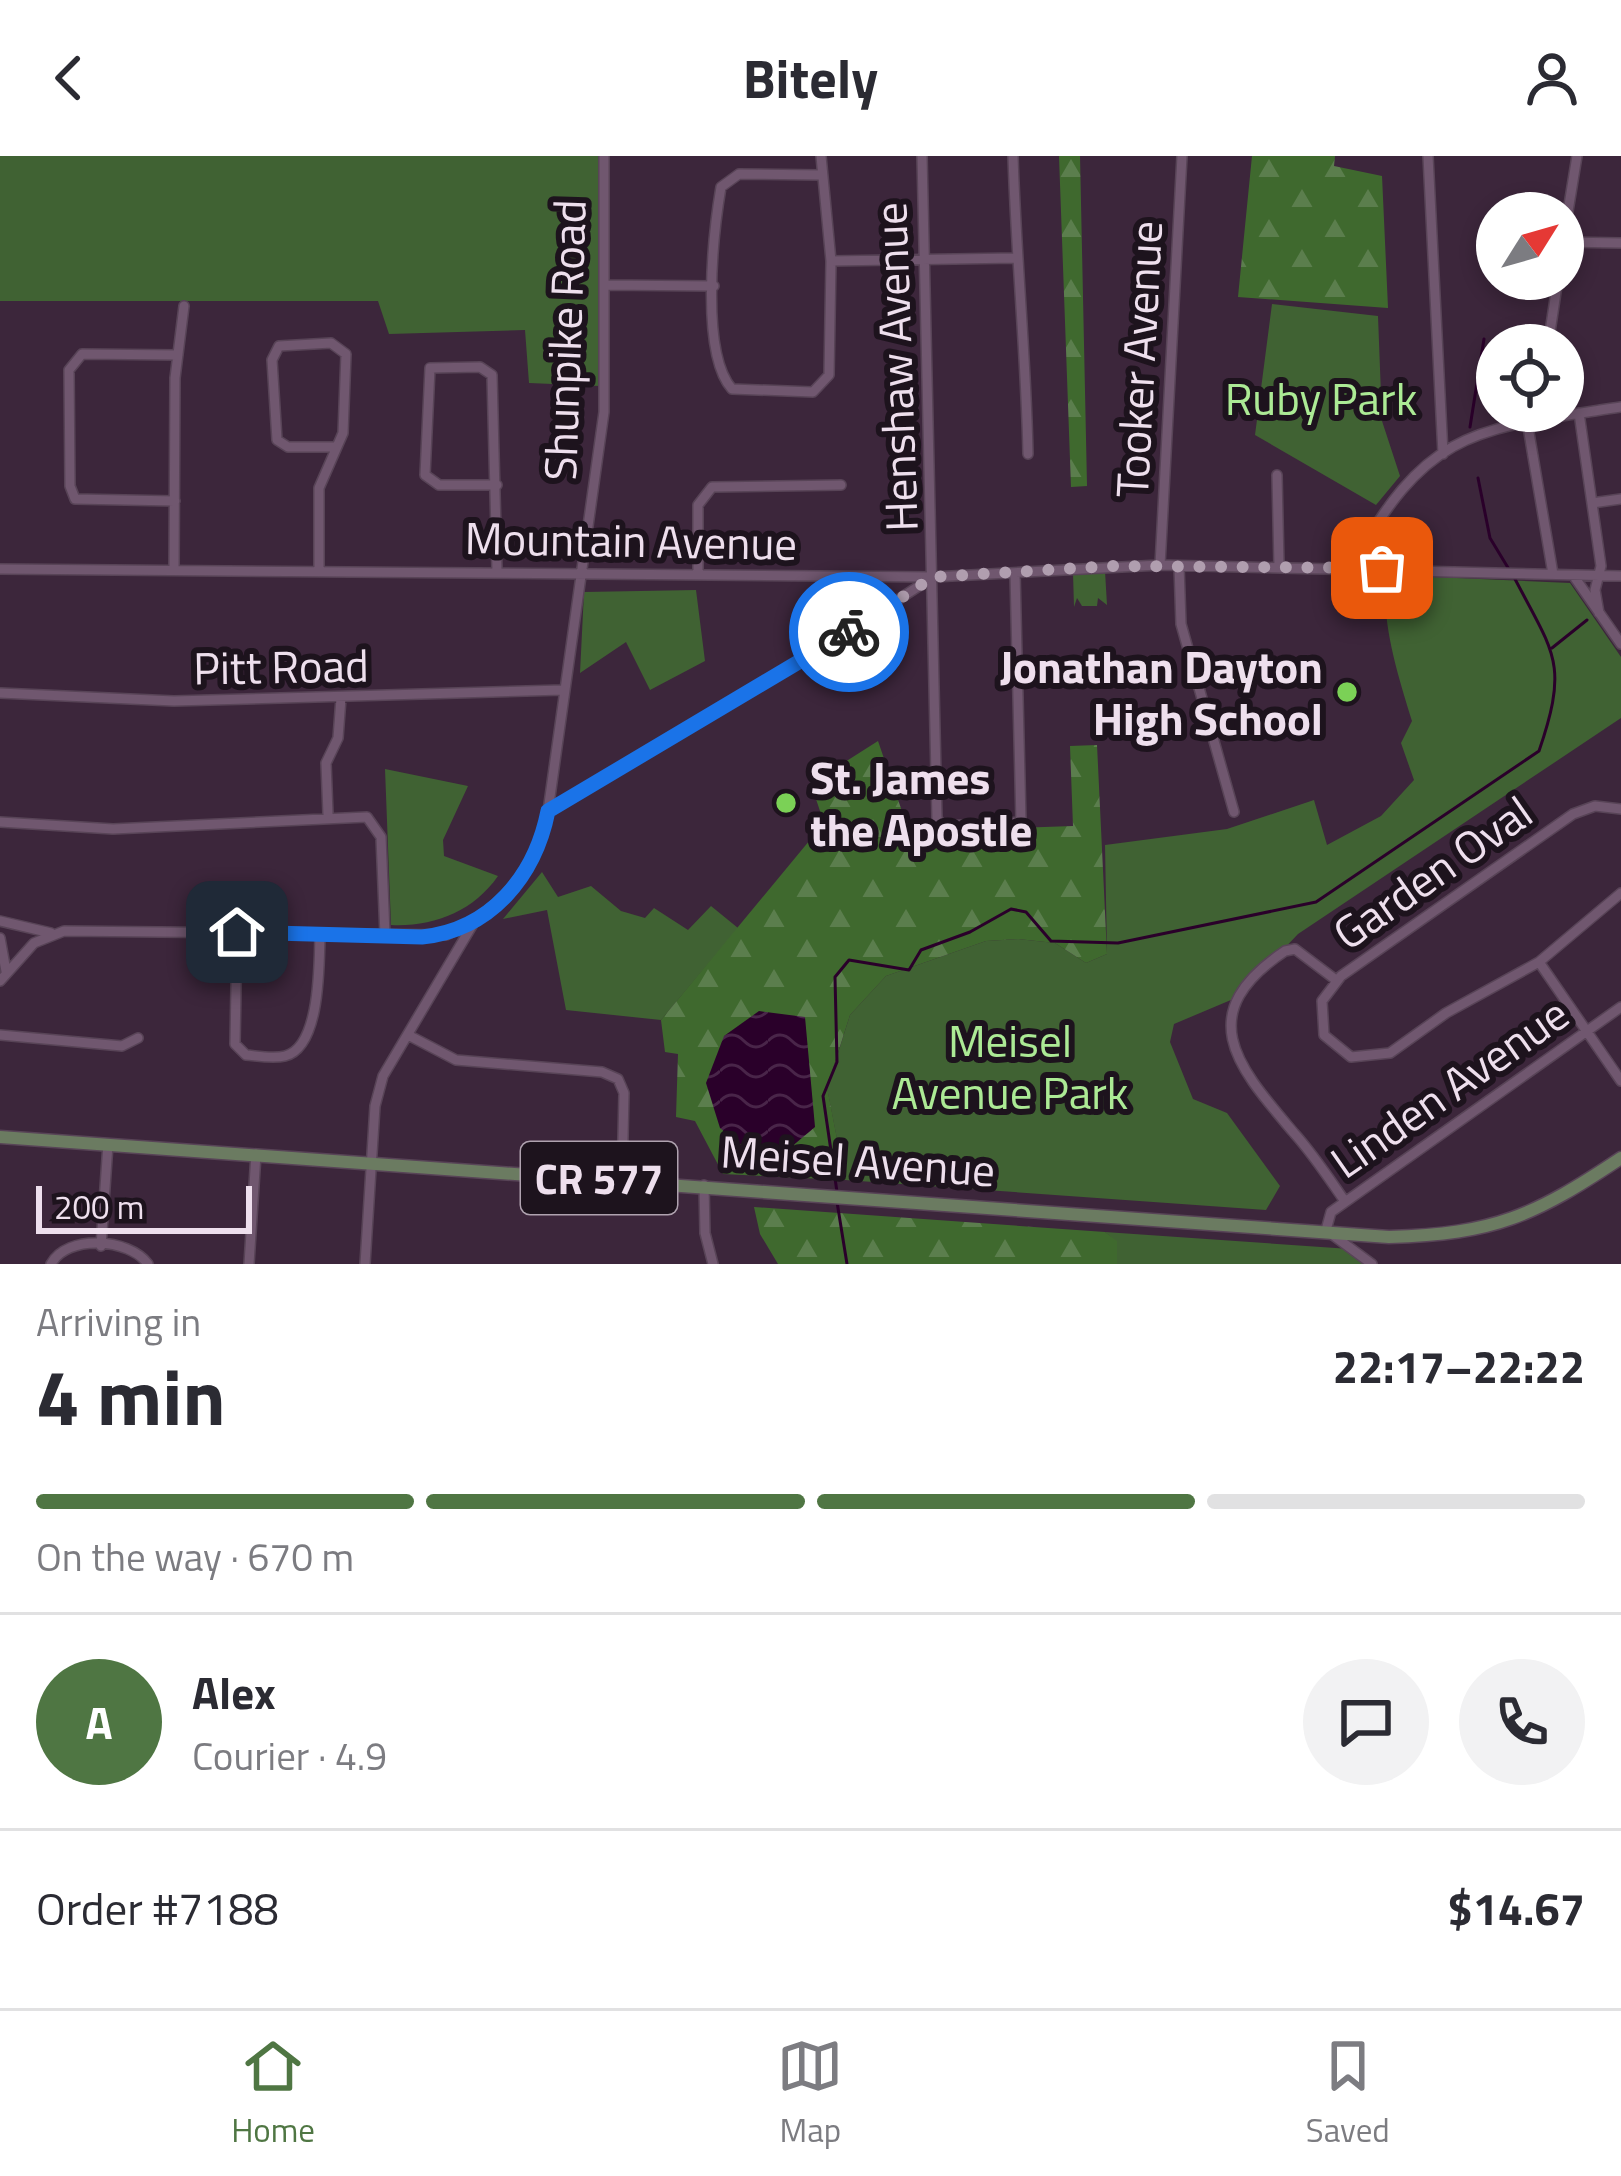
<!DOCTYPE html>
<meta charset="utf-8">
<style>
:root{--surface:#fff;--page:#f2f2f3;--text:#2b2b33;--muted:#7c7c81;--line:#e1e1e2;--accent:#4f7643}
body{margin:0;font-family:"Titillium Web",sans-serif;background:var(--page);color:var(--text);height:100vh;display:flex;flex-direction:column;font-size:45px;white-space:nowrap}
*{box-sizing:border-box;margin:0}
p{font-size:39px;color:var(--muted)}
.icon{flex:none;width:66px;height:66px;fill:none;stroke:currentColor;stroke-width:2;stroke-linecap:round;stroke-linejoin:round}
.map{position:relative;height:1108px;overflow:hidden}
.details{display:flex;flex-direction:column;background:var(--surface);flex:1}
.details>*{flex:none}
.needle{width:78px;rotate:53deg}
.controls{position:absolute;left:1476px;top:36px;display:grid;gap:24px}
.controls a{display:grid;place-items:center;width:108px;height:108px;border-radius:50%;background:var(--surface);box-shadow:0 6px 18px #0003;font-size:60px}
.scale{position:absolute;left:36px;bottom:30px;width:216px;box-sizing:border-box;padding-left:12px;border:6px solid #eedfed;border-top:0;font-size:33px;line-height:42px;white-space:nowrap;color:#eedfed;-webkit-text-stroke:9px #1d131d;paint-order:stroke}
.pin{position:absolute;display:grid;place-items:center;width:102px;height:102px;color:#fff;margin:-51px;border-radius:24px;box-shadow:0 6px 18px #0006}
.courier{position:absolute;display:grid;place-items:center;width:120px;height:120px;margin:-60px;border:9px solid #1a73e8;border-radius:50%;background:#fff;color:#222;box-shadow:0 3px 15px #0007}
.head em{font-style:normal;font-weight:700}
.head div{display:flex;flex-direction:column-reverse}
.head{display:flex;align-items:center;justify-content:space-between;height:204px;padding:0 36px}
h1{font-size:78px;font-weight:700;line-height:90px}
.bar{display:grid;grid-template-columns:repeat(4,1fr);gap:18px 12px;align-content:center;height:144px;padding:0 36px}
.bar i{height:15px;border-radius:9px;background:var(--line)}
.bar .on{background:var(--accent)}
.bar p{grid-column:span 4}
.line{display:flex;align-items:center;gap:30px;padding:0 36px;border-top:3px solid var(--line)}
.line div{flex:1}
.round{display:grid;place-items:center;flex:none;width:126px;height:126px;border-radius:63px;background:var(--page)}
header{display:flex;justify-content:space-between;align-items:center;height:156px;padding:0 36px;background:var(--surface);font-size:54px;font-weight:700}
.tabs{display:flex;justify-content:space-around;align-items:center;height:168px;border-top:3px solid var(--line);background:var(--surface);font-size:33px;color:var(--muted)}
.tabs a{display:grid;justify-items:center;gap:6px}
.tabs .on{color:var(--accent)}
.map>svg:first-child{display:block}
.green{fill:#406233}
.forest{fill:url(#forest-firs)}
.water{fill:url(#water-waves)}
.lines{fill:none;stroke-linecap:round;stroke-linejoin:round}
.stream{stroke:#2a002a;stroke-width:3}
.minor-casing{stroke:#584457;stroke-width:12}
.major-casing{stroke:#584457;stroke-width:15}
.minor{stroke:#70576f;stroke-width:9}
.major{stroke:#6b7b61;stroke-width:12}
.done{stroke:#b09eaf;stroke-width:12;stroke-dasharray:0 21.6}
.route{stroke:#1a73e8;stroke-width:15}
.poi-dot{fill:#7bd156;stroke:#1d131d;stroke-width:4.5}
.labels{text-anchor:middle;dominant-baseline:central;stroke-width:12;stroke-linejoin:round;paint-order:stroke}
.shield{fill:#1d131d;stroke:#afa2af;stroke-width:3}
.shield-label{font-size:42px;font-weight:bold;fill:#eedfed}
.street-label{font-size:45px;fill:#eedfed;stroke:#1d131d}
.park-label{font-size:45px;fill:#acea95;stroke:#1d131d}
.poi-label{font-size:45px;font-weight:bold;fill:#eedfed;stroke:#1d131d;text-anchor:end}
</style>
<header><svg class="icon" aria-label="back" viewBox="0 0 24 24"><path d="M15 5l-7 7 7 7"/></svg>Bitely<svg class="icon" aria-label="person" viewBox="0 0 24 24"><circle cx="12" cy="8" r="4"/><path d="M4 21q1-7 8-7t8 7"/></svg></header>
<div class="map">
<svg width="1621" height="1108" viewBox="0 0 1621 1108">
<defs>
<pattern id="forest-firs" width="22" height="20" patternUnits="userSpaceOnUse" patternTransform="scale(3)"><rect width="22" height="20" fill="#3f692e"/><path d="M5 1l3.5 6h-7zM16 11l3.5 6h-7z" fill="#5b7e4d"/></pattern>
<pattern id="water-waves" width="16" height="10" patternUnits="userSpaceOnUse" patternTransform="scale(3)"><rect width="16" height="10" fill="#2a002a"/><path d="M0 5q4-4 8 0t8 0" fill="none" stroke="#492549"/></pattern>
</defs>
<rect width="100%" height="100%" fill="#3c263b"/>
<path class="green" d="M0 0H600V230L529 227 525 174 389 178 378 145H0Z
M1272 148 1378 160 1382 265 1400 320 1376 349 1255 279Z
M1105 415 1107 449 1098 442 1097 450H1082L1077 442 1074 451 1073 417Z
M1389 419 1570 427 1621 501V562L1298 778 1238 841 1174 868 1170 886 1193 943 1227 957 1280 1030 1266 1054 845 1024 827 932 850 859 886 820 986 785 1018 783 1055 787 1086 807 1107 798 1105 689 1227 673 1314 644 1327 689 1381 660 1414 624 1401 587 1412 565C1400 526 1377 456 1389 419Z
M696 434 705 505 650 534 626 486 580 517 584 436Z
M385 613 468 630 443 684 444 700 498 720C473 756 433 771 391 769Z
M542 716 558 741 591 730 621 755 645 762 654 752 688 774 711 750 738 772 661 864 566 854 547 754 503 763Z
M1105 1076 1350 1093 1367 1108H1117V1086Z"/>
<path class="forest" d="M1059 0H1080L1087 330 1071 331Z
M1252 0H1335L1334 10 1382 20 1388 152 1238 141Z
M878 585 906 667 934 664 935 675 1073 670 1070 590 1097 589 1107 798 1086 807 1055 787 1018 783 986 785 886 820 850 859 827 931 845 1024 723 1018 695 965 676 961 678 898 665 896 661 864 824 667 816 643 834 613Z
M754 1051 1105 1076 1117 1085V1108H778L760 1078Z"/>
<path class="water" d="M759 855 805 861 815 971 784 997 739 988 720 972 706 927 724 880Z"/>
<g class="lines">
<path class="stream" d="M1470 271 1484 183
M1478 322 1490 382 1510 415
M1552 492 1587 464
M837 1036 823 940 837 906 835 821 849 804 909 814 921 794 970 776 1011 753 1026 756 1051 785 1118 787 1316 746 1539 595C1569 507 1554 498 1515 423
M837 1046 847 1108"/>
<g class="minor-casing">
<path id="minor" d="M821 0 831 105 829 219 813 236 732 233C700 197 713 78 721 31L739 18 821 19
M922 0 937 663 944 670 1021 666 1015 417
M1013 0C1016 100 1026 198 1028 298
M1428 0 1443 298
M1563 86 1577 0
M1563 86 1621 87
M831 105 1016 102
M605 129 714 130
M1548 189 1558 123
M1579 257 1601 410 1595 434 1599 457
M1527 265 1553 418
M1277 319 1279 410
M497 329H439L425 319 430 212 480 211 492 219 497 415
M175 345 75 343 70 330 69 214 82 198 178 199
M1592 347 1621 343
M1160 409 1182 0
M1179 410 1181 468 1234 656
M1352 410C1427 272 1475 273 1621 251
M0 413 933 421 1160 409 1621 420
M174 414 175 222 184 150
M319 414V332L343 277 346 198 331 187 279 190 272 204 277 284 288 291H335
M698 418V349L712 331 841 329
M1573 419 1621 488
M0 537 174 545 563 534
M1621 653 1595 650 1573 658 1341 820 1322 845 1324 879 1351 901 1390 897 1446 857 1539 806 1621 737
M548 654 822 493 933 421
M328 658 326 607 338 582 341 542
M0 666 113 673 367 661 381 681 385 779
M0 765 51 777
M237 776 235 888 246 899C258 900 273 903 285 900 321 891 319 807 320 778
M0 782 6 815
M1539 806 1621 925
M1336 824 1295 793 1285 795C1189 859 1240 913 1294 977 1313 998 1328 1021 1344 1044
M0 825 34 787 64 775 446 779C502 755 535 714 548 655L604 256V0
M0 879 122 890 138 882
M408 879 456 904 602 916 618 923 624 937 622 1024
M704 1029 705 1077 713 1108
M101 1090 108 988
M51 1108C67 1078 129 1082 148 1108
M249 1108 256 998
M365 1108 375 950 383 920 473 768
M1372 1108 1326 1074 1331 1056 1621 851"/>
</g>
<g class="major-casing">
<path id="major" d="M0 981 1389 1081C1495 1078 1534 1060 1621 1002"/>
</g>
<use href="#minor" class="minor"/>
<use href="#major" class="major"/>
</g>
<g class="lines">
<path class="done" d="M849 476 933 421 1111 410 1382 412"/>
<path class="route" d="M237 776 422 781C491 774 535 720 548 655L849 476"/>
</g>
<g class="poi-dot">
<circle cx="1347" cy="536" r="12"/>
<circle cx="786" cy="647" r="12"/>
</g>
<g class="labels">
<rect class="shield" x="521" y="986" width="156" height="72" rx="9"/>
<g class="shield-label">
<text x="599" y="1022">CR 577</text>
</g>
<g class="street-label">
<text transform="translate(564 184) rotate(-88)">Shunpike Road</text>
<text transform="translate(1138 203) rotate(-87)">Tooker Avenue</text>
<text transform="translate(895 211) rotate(-92)">Henshaw Avenue</text>
<text transform="translate(631 384) rotate(1)">Mountain Avenue</text>
<text transform="translate(281 510) rotate(-1)">Pitt Road</text>
<text transform="translate(1432 716) rotate(-35)">Garden Oval</text>
<text transform="translate(1449 931) rotate(-35)">Linden Avenue</text>
<text transform="translate(858 1004) rotate(4)">Meisel Avenue</text>
</g>
<g class="park-label">
<text x="1321" y="242">Ruby Park</text>
<text x="1010" y="884">Meisel<tspan x="1010" dy="52">Avenue Park</tspan></text>
</g>
<g class="poi-label">
<text x="1323" y="510">Jonathan Dayton<tspan x="1323" dy="52">High School</tspan></text>
<text x="810" y="621" text-anchor="start">St. James<tspan x="810" dy="52">the Apostle</tspan></text>
</g>
</g>
</svg>
<div class="controls">
<a><svg class="needle" viewBox="-14 -14 28 28"><path d="M0-13l5 13h-10z" fill="#e53935"/><path d="M0 13l5-13h-10z" fill="#7c7c81"/></svg></a>
<a><svg class="icon" aria-label="locate" viewBox="0 0 24 24"><circle cx="12" cy="12" r="6"/><path d="M12 2v4M12 18v4M2 12h4M18 12h4"/></svg></a>
</div>
<div class="scale">200 m</div>
<div class="pin" style="left:1382px;top:412px;background:#ea580c"><svg class="icon" aria-label="bag" viewBox="0 0 24 24"><path d="M5 8h14l-1 12H6zM9 8a3 3 0 0 1 6 0"/></svg></div>
<div class="pin" style="left:237px;top:776px;background:#1f2937"><svg class="icon" aria-label="home" viewBox="0 0 24 24"><path d="M3 11l9-7 9 7M6 9v11h12V9"/></svg></div>
<div class="courier" style="left:849px;top:476px"><svg class="icon" aria-label="bike" viewBox="0 0 24 24"><circle cx="6" cy="16" r="4"/><circle cx="18" cy="16" r="4"/><path d="M6 16l4-8h5l3 8M10 8l3 8H6M13 5h3"/></svg></div>
</div>
<section class="details">
<div class="head"><div><h1>4 min</h1><p>Arriving in</p></div><em>22:17–22:22</em></div>
<div class="bar"><i class="on"></i><i class="on"></i><i class="on"></i><i></i><p>On the way · 670 m</p></div>
<div class="line" style="height:216px"><b class="round" style="background:var(--accent);color:#fff">A</b><div><b>Alex</b><p>Courier · 4.9</p></div><a class="round"><svg class="icon" aria-label="chat" viewBox="0 0 24 24"><path d="M4 5h16v11H9l-5 4z"/></svg></a><a class="round"><svg class="icon" aria-label="phone" viewBox="0 0 24 24"><path d="M5 4h4l2 5-3 2q2 4 5 5l2-3 5 2v4C11 20 4 13 5 4z"/></svg></a></div>
<div class="line" style="height:156px"><div>Order #7188</div><b>$14.67</b></div>
</section>
<nav class="tabs">
<a class="on"><svg class="icon" aria-label="home" viewBox="0 0 24 24"><path d="M3 11l9-7 9 7M6 9v11h12V9"/></svg>Home</a>
<a><svg class="icon" aria-label="map" viewBox="0 0 24 24"><path d="M3 6l6-2 6 2 6-2v14l-6 2-6-2-6 2zM9 4v14M15 6v14"/></svg>Map</a>
<a><svg class="icon" aria-label="saved" viewBox="0 0 24 24"><path d="M7 4h10v16l-5-4-5 4z"/></svg>Saved</a>
</nav>
